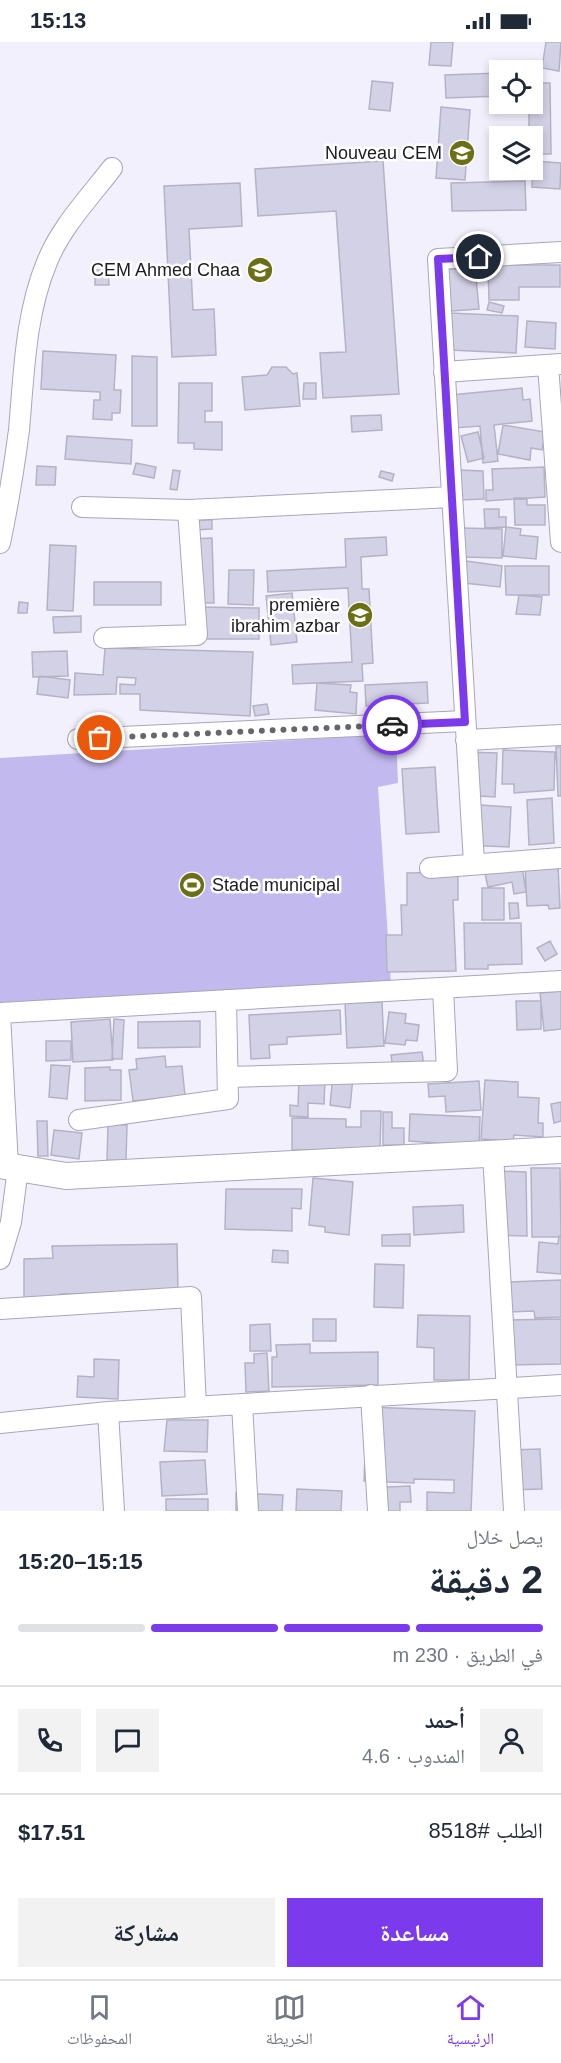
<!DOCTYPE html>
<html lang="ar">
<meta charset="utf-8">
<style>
:root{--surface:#fff;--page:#f2f2f3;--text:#1f2937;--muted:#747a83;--line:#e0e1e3;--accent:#7c3aed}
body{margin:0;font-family:Helvetica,"Noto Naskh Arabic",sans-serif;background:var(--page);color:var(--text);direction:rtl;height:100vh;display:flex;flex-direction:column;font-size:22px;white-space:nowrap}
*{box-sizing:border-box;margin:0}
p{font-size:20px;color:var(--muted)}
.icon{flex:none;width:33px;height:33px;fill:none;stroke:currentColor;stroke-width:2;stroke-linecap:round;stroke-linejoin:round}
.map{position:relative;height:1469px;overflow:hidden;direction:ltr}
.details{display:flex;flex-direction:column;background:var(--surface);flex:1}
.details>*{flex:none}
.tools{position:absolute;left:489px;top:18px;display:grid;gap:12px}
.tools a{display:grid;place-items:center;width:54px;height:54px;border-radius:0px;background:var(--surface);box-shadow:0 3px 9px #0003;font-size:30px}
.pin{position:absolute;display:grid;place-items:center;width:51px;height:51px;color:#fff;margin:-26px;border:3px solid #fff;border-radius:50%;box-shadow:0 2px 6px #0007}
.courier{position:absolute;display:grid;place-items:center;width:60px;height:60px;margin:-30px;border:4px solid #7c3aed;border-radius:50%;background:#fff;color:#222;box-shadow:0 2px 8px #0007}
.head em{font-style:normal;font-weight:700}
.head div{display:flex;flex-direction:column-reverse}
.head{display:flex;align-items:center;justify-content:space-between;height:102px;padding:0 18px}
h1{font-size:39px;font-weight:700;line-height:45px}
.bar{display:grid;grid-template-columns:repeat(4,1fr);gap:9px 6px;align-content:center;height:72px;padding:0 18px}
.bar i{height:8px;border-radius:4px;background:var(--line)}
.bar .on{background:var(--accent)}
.bar p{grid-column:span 4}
.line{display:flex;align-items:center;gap:15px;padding:0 18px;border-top:2px solid var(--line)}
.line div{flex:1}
.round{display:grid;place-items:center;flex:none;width:63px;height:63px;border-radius:0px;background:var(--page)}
.cta{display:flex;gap:12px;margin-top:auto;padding:12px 18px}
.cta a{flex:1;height:69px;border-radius:0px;background:var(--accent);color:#fff;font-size:24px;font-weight:700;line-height:69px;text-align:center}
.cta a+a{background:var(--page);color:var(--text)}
.status{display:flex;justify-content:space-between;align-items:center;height:42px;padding:0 30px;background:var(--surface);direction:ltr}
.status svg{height:16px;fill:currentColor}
.menu{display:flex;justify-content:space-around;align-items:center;height:84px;border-top:2px solid var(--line);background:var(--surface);font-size:16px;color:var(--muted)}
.menu a{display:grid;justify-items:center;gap:3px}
.menu .on{color:var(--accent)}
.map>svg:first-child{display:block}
.green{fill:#c2b9ef}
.building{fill:#d3d1e5;stroke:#b5b2c6;stroke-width:1.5}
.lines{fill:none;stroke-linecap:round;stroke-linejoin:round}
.minor-casing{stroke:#a9a6ba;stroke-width:22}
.major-casing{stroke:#a9a6ba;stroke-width:28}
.minor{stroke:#fff;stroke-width:20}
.major{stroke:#fff;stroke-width:26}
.done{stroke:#67666f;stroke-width:6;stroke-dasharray:0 10.8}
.route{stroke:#7c3aed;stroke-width:8}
.labels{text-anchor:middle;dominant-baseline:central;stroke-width:5;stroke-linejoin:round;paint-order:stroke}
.poi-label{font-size:18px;fill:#1c1b23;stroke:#fff;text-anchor:end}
</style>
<div class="status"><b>15:13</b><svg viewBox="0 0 49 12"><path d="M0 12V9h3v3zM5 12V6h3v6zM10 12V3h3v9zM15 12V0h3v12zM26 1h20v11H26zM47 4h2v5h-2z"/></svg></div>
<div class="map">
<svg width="561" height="1469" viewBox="0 0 561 1469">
<rect width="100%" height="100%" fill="#f2f0fd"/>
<path class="green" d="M396 692 398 741 378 745 391 941 0 965V716Z"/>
<path class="building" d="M431 0H453L451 24 429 23Z
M546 0H561L559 29 542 26Z
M500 31V54L446 56 445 33Z
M372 39 393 41 390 69 369 67Z
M532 41H550L551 112H532V94H529V62H532Z
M441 65 470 68 465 138 436 136Z
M383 119 399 352 323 356 320 311 346 310 336 169 258 174 255 127Z
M533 119 561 121 560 147 532 145Z
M525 139 526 168 452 169 451 141Z
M240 141 242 184 189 187 193 268 214 267 216 313 172 315 164 144Z
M488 223H560V245H519V258H489Z
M475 225 479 267 438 270 434 229Z
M95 228H108L109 243H95Z
M489 260 504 264 502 271 487 268Z
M450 271 518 274 516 311 449 308Z
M527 279 556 281 555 307 525 305Z
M43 309 116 313 114 348H121L120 371H112V378L93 377 94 358H100V350L41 347Z
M132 314 157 315V384H132Z
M272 325H286L293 332 297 331 300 364 245 368 242 335 267 333Z
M179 341H212V369H205V380H222V408L194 407V401H178Z
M304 341H316V357H303Z
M522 346 523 358 530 357 532 379 494 383 498 419 483 421 480 384 454 386 451 353Z
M381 373 382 388 352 390 351 374Z
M503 383 545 390 542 408 531 406 530 418 498 412Z
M478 390 484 416 468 420 461 394Z
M67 394 132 398 131 422 65 417Z
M136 421 156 425 154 436 133 432Z
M37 424 56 425 55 443H36Z
M544 425 545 455 486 459V448H493L492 427Z
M173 428 180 429 177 448 170 447Z
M459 428 483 429 484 457 460 458Z
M381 429 394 432 392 439 379 435Z
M514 456H527V463H545V483H515Z
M484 467H499V475H506V485L485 486Z
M193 478H212V487L193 488Z
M506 485 521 487 520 493 538 495 536 517 503 514Z
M461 486 502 487V516L461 515Z
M386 495 387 513 361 515 362 547H369L373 621 362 622 363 639 293 642 292 623 352 620 348 546 268 550 267 529 346 525 345 497Z
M212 496 214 561H190L189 497Z
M50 503 76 504 73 569 47 568Z
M466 519 502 524 500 545 464 541Z
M505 524H549V553H506Z
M229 528H254L253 563 228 562Z
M94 540H161V563H94Z
M292 551 297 600 271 603 266 554Z
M519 553 542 555 540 573 516 572Z
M19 560 28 561 27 571H18Z
M199 565 259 566V597H198Z
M81 574V590L54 591 53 575Z
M105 606 253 610 250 674 140 668V652H120V642L135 643 136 636 117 635 116 652 74 653 75 631 103 633Z
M67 609 68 634 33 635 32 610Z
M39 634 70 638 68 656 37 652Z
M427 640 428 661 366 664 365 643Z
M317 641 351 643 350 650 357 651 356 672 315 668Z
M267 662 269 672 255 674 253 664Z
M556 705H561V754H558Z
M503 708 555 710 554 748 514 751V742H502Z
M466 710 497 711 495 755 464 753Z
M435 725 439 790 406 792 402 727Z
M552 756 554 801 529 803 527 758Z
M466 762 511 765 509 805 464 803Z
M558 823 560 866 549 867 548 863 527 864 525 825Z
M522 825 526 850 514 852 512 840 488 845 485 832Z
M458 830V858H453L456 929 387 930 386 893H402L401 863H407V831Z
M482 846H504V878H482Z
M509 861H518L519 876 510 877Z
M464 881H521L522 922 488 923V927H465Z
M550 899 557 912 545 919 537 906Z
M561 949V987L544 989 540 951Z
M516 959H541V987L517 988Z
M382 960 384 1004 347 1006 345 961Z
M340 968 341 992 287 995V1002L269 1003 270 1016 251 1017 249 973Z
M389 970 406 972 405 981 419 983 417 999 406 998 405 1003 385 1001Z
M110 977 113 1018 73 1020 71 980Z
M114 977 124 978 122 1017H112Z
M200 979V1005L138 1006V980Z
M46 999H71V1018L46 1019Z
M422 1010 424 1024 393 1027 391 1013Z
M165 1014 166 1025 182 1024 185 1054 133 1059 129 1028 137 1027 136 1017Z
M51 1023 70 1024 67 1057 49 1055Z
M110 1025V1028H121V1058L85 1059V1026Z
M333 1033 353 1035 350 1066 330 1063Z
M299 1036 325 1037 324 1062 308 1061V1075L290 1074V1063L298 1064Z
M485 1038 518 1040V1055L539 1056 538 1081H543V1095L514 1093 513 1099 481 1097Z
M479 1039 481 1068 446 1070 445 1054 429 1055 428 1042Z
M561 1060V1079L554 1081 551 1062Z
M361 1069H381L380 1108H292V1076L346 1077V1085H361Z
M383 1070H392V1086H404V1103H383Z
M410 1072 480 1075 479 1104 409 1099Z
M37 1079H47L48 1114H38Z
M108 1082 127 1083 126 1119 107 1118Z
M54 1088 82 1091 79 1117 51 1113Z
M531 1126H560L561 1195H532Z
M498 1129 526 1130 527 1194 496 1193Z
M313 1136 353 1140 349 1193 325 1190V1185L309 1183Z
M226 1147H302L301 1167 292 1166V1189L225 1187Z
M463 1163 464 1190 414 1193 413 1165Z
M410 1192V1204H382V1193Z
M559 1194H561V1232L537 1230 539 1200 558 1202Z
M177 1202 178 1250 60 1252 61 1257 24 1258V1217L53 1216 52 1204Z
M273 1208 288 1209V1221L272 1220Z
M375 1222 404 1223 403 1266 374 1265Z
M561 1238V1275L535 1276 534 1269 510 1270 509 1240Z
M418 1273 470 1274 469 1338H434V1306L417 1305Z
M313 1277H336V1299H313Z
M561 1277V1322L502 1323 501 1278Z
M270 1282 271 1309H250V1283Z
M310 1302V1311L378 1310V1343L272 1345V1315H277L276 1303Z
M267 1311 269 1349 246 1350 245 1321H254V1312Z
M94 1317 119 1318 118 1357 77 1355 78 1334 94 1335Z
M367 1365 475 1369 471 1469H427V1450L454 1451V1438L414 1437V1441L364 1439Z
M167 1378H208L207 1410 164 1409Z
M540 1407 542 1447 508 1448 507 1408Z
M205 1418 207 1452 162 1454 160 1420Z
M410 1444 411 1460H400V1469H368L367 1446Z
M297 1447 342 1449 341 1469H296Z
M236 1451 283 1453 282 1469H236Z
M166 1457H208V1469H166Z"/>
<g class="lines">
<g class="minor-casing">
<path id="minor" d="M548 323 561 500
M444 330 561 322
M82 465 188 468
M0 501C8 463 14 426 19 388 24 332 25 273 47 220 61 185 89 156 112 126
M104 596 197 593 188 468 452 455
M78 697 465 679
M466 698 561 693
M474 821 438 217 561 210
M430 826 561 816
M0 971 561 939
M0 972 8 1124
M228 1035 447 1029 443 946
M79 1078 228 1057 226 958
M493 1112 514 1469
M0 1217 11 1180 18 1126
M0 1267 191 1255 196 1365
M371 1353 378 1469
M242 1362 248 1469
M108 1370 114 1469
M0 1381 108 1370 561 1343"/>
</g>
<g class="major-casing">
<path id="major" d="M0 1123 66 1134 561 1108"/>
</g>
<use href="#minor" class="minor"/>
<use href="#major" class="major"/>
</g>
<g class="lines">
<path class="done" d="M100 696 392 683"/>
<path class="route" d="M392 683 465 680 438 217 479 215"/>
</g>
<defs>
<g id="school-disc" transform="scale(1.35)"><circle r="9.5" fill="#6c7015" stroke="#fff"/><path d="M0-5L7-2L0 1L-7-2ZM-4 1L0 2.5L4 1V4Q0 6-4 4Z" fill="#fff"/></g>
<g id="stadium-disc" transform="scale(1.35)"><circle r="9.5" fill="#6c7015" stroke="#fff"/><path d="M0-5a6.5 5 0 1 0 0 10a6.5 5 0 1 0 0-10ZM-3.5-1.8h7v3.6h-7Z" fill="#fff"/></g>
</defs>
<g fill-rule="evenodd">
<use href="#school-disc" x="462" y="111"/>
<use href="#school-disc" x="260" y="228"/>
<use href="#school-disc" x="360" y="573"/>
<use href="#stadium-disc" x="192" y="843"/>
</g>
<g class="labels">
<g class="poi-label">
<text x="442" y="111">Nouveau CEM</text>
<text x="240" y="228">CEM Ahmed Chaa</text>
<text x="340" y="563">première<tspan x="340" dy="21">ibrahim azbar</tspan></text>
<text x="212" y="843" text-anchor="start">Stade municipal</text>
</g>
</g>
</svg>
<div class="tools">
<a><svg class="icon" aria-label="locate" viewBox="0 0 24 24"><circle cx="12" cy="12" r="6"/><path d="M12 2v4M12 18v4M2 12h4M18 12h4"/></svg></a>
<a><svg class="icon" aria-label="layers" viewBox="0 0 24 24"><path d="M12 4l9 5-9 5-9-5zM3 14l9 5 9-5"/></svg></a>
</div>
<div class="pin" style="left:100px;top:696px;background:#ea580c"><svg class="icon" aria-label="bag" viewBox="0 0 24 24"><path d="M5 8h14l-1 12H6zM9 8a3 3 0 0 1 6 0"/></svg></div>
<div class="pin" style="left:479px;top:215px;background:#1f2937"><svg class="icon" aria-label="home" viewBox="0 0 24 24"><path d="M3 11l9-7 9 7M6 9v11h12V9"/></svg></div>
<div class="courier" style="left:392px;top:683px"><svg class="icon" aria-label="car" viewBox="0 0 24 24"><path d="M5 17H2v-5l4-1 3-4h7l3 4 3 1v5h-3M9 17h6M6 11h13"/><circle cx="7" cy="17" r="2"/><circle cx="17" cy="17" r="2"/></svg></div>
</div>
<section class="details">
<div class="head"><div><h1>2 دقيقة</h1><p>يصل خلال</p></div><em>15:15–15:20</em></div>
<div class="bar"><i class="on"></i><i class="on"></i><i class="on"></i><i></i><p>في الطريق · 230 m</p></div>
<div class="line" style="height:108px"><a class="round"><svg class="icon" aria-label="person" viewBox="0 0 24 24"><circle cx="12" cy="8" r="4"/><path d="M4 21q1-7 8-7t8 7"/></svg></a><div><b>أحمد</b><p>المندوب · 4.6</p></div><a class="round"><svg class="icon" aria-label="chat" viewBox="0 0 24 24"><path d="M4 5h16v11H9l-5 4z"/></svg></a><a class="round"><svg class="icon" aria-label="phone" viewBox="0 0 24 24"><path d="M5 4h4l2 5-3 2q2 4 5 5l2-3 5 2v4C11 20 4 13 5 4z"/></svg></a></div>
<div class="line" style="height:78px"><div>الطلب #8518</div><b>$17.51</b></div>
<div class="cta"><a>مساعدة</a><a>مشاركة</a></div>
</section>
<nav class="menu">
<a class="on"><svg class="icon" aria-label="home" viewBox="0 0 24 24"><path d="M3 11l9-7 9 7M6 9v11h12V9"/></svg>الرئيسية</a>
<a><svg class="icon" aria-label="map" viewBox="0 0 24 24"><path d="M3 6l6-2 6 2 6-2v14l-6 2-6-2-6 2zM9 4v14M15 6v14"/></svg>الخريطة</a>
<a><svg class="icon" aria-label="saved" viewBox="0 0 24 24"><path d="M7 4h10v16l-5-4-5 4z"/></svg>المحفوظات</a>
</nav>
